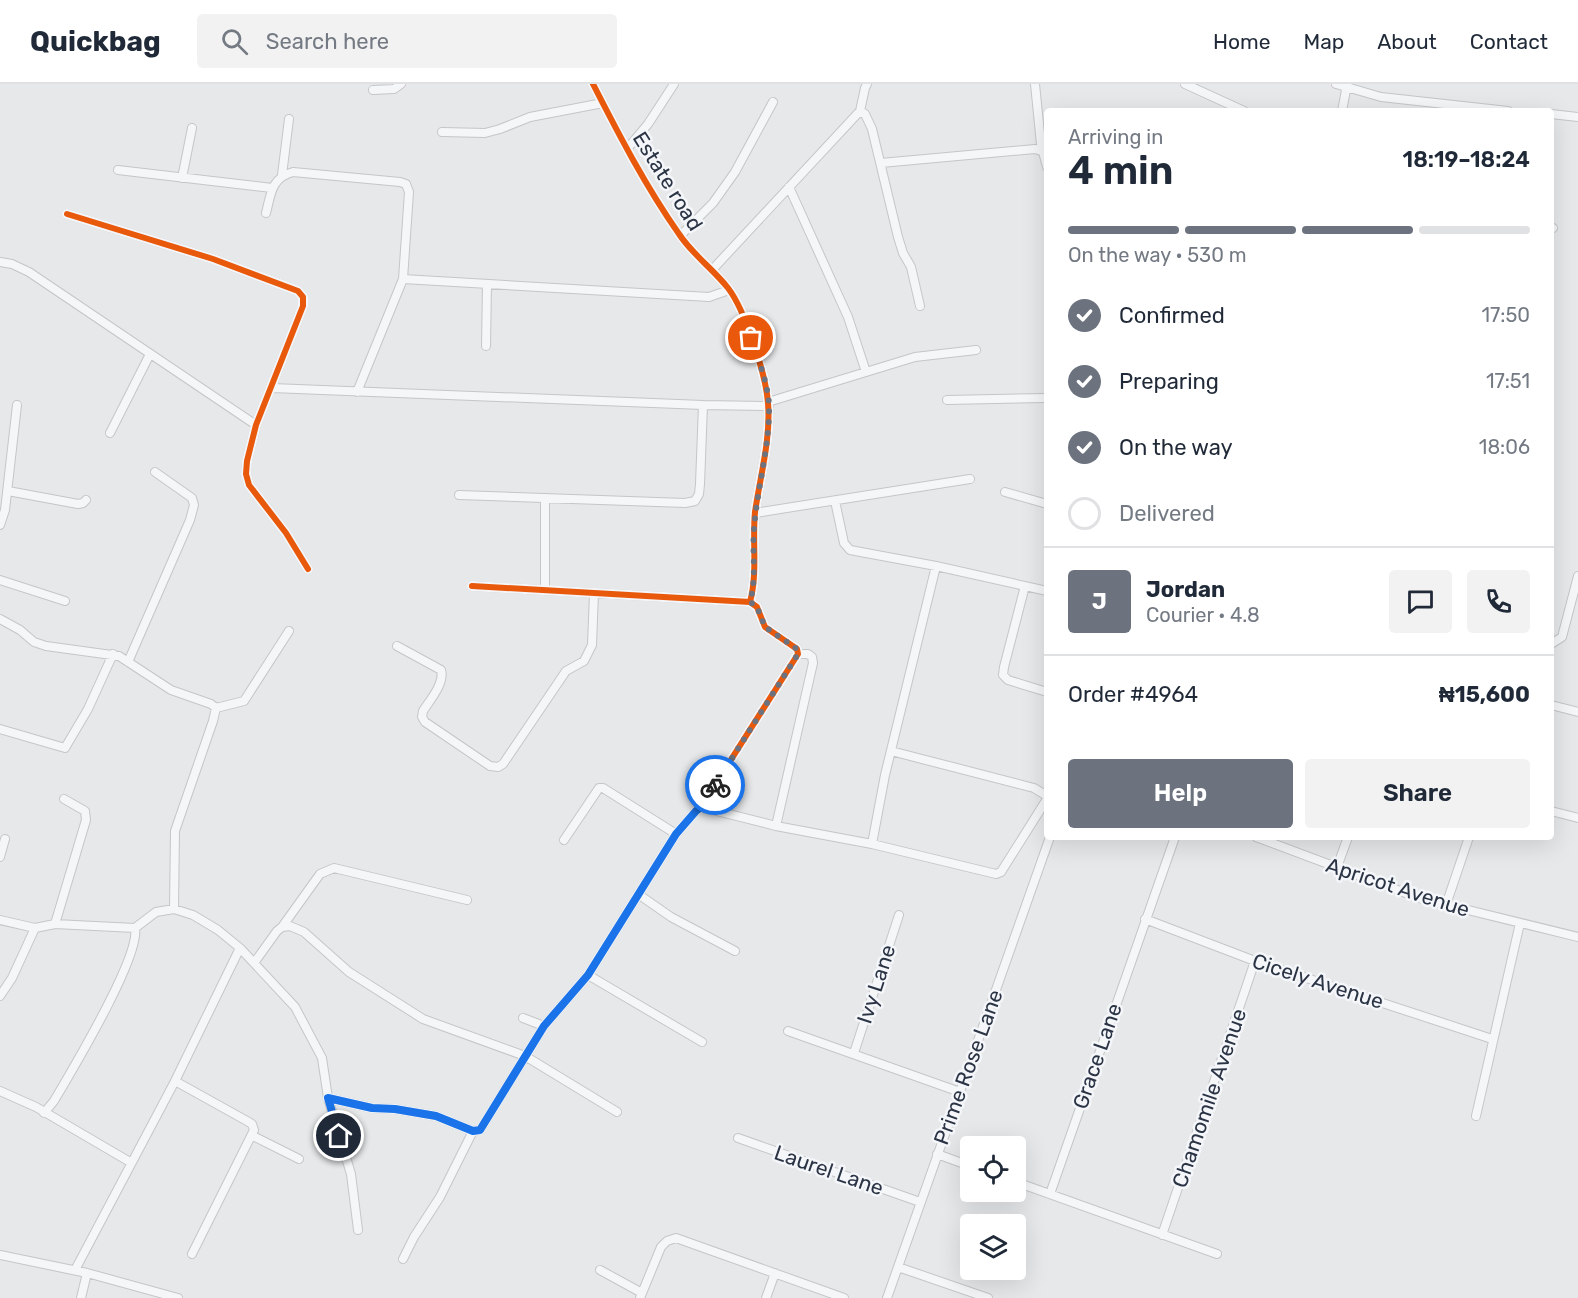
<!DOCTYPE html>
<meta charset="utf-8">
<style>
:root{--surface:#fff;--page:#f2f2f3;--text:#1f2937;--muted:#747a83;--line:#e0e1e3;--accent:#6c737f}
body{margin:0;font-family:Rubik,sans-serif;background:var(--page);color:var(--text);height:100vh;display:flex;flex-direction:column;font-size:22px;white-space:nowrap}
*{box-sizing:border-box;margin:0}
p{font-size:20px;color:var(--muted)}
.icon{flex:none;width:33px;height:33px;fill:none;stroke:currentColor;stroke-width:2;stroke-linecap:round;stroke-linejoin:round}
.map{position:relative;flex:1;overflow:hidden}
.drawer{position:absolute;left:1044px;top:24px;width:510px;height:732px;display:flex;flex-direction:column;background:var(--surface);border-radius:6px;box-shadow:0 6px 24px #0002}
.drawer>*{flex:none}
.controls{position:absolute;left:960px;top:1052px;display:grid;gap:12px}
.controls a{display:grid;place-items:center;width:66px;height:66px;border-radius:6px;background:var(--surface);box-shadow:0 6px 24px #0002;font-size:30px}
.pin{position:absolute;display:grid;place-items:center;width:51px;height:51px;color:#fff;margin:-26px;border:3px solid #fff;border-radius:50%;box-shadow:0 2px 6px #0007}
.courier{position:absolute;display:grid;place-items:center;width:60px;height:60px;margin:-30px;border:4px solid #1a73e8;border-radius:50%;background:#fff;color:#222;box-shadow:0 2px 8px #0007}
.headline em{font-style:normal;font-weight:600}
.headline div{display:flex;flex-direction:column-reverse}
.headline{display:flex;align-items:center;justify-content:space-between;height:102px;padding:0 24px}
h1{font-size:39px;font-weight:600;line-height:45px}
.bar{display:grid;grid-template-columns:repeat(4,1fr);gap:9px 6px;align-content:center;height:72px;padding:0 24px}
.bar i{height:8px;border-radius:4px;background:var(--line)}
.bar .active{background:var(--accent)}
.bar p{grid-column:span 4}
.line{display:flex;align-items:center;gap:15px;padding:0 24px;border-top:2px solid var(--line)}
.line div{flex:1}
.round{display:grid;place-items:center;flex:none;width:63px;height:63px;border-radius:6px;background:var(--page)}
ol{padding:0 24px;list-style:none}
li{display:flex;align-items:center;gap:18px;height:66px}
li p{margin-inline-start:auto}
li .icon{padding:6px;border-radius:50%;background:var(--accent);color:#fff;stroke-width:4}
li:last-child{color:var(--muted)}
li i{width:33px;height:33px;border:3px solid var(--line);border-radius:50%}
.cta{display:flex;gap:12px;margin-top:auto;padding:12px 24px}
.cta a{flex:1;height:69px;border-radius:6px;background:var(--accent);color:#fff;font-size:24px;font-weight:600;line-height:69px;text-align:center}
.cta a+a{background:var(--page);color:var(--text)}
header{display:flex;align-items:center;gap:36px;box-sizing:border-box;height:84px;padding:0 30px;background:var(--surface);border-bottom:2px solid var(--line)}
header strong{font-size:28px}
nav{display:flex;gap:33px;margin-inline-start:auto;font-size:21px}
.search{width:420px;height:54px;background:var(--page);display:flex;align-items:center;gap:15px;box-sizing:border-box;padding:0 21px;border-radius:6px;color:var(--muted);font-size:22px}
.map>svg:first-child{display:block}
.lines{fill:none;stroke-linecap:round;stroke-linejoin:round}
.minor-casing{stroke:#c4c6c8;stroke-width:10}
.minor{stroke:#f5f6f7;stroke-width:8}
.cycleway-casing{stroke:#f4f6f9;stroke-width:10}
.cycleway{stroke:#e8590c;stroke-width:6}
.done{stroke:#6c737f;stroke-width:6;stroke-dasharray:0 10.8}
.route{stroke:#1a73e8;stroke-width:8}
.labels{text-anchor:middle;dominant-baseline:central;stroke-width:5;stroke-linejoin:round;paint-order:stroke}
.street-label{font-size:21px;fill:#2b3445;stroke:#f4f6f9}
</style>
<header>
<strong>Quickbag</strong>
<div class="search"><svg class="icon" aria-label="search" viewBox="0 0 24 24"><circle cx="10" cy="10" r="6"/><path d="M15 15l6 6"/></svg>Search here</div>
<nav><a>Home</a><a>Map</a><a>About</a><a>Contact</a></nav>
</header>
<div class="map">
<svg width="1578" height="1214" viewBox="0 0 1578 1214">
<rect width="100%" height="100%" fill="#e6e8ea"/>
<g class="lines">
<g class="minor-casing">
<path id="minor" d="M593 0C619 51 646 103 679 150 692 170 713 185 728 204 745 226 766 291 768 319 771 355 760 393 755 428 752 458 758 488 750 518
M1035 0 1041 60
M1185 0 1244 27
M1336 0 1381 13 1508 27
M373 6 394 5 401 0
M860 27 865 30 872 45 898 153 903 169 911 183 920 222
M1342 27 1347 1
M1551 30 1578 33
M442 48 485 49 500 45 530 33 603 19
M1047 52 1041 60 1047 83
M627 65 648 40 674 0
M881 79 1035 65 1041 67
M118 86 272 104
M282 91 289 35
M182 94 192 44
M789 103 848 233 866 288
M266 129C271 110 271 94 293 88L400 98 406 100 409 108 403 195 357 308
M67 130 213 175 298 207 303 213V222L256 341 247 377 246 390 249 401 286 449 308 485
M1551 143 1553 144
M680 152 713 119 735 88 773 18
M0 178 12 180 29 188 256 341
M712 186 860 27 865 4 867 0
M403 195 709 213 729 206
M486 262 487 200
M272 304 703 321 769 322
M947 316 1047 314
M768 318 915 273 976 266
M110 349 150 270
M8 407 78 420 83 419 86 416
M1005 408 1047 420
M459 411 685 419 695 417 699 410 700 400 703 321
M835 417 844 459 850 466 936 482 1047 507
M755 429 970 395
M0 441 5 426 17 321
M0 496 65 517
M1025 502 1004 583 1003 591 1008 596 1047 608
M545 506V414
M0 535 20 546 34 558 46 562 119 572 171 606 211 620 216 624 213 637 175 747 174 825
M1551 560 1562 553 1578 492
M397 562 441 586C445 599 430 616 423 627L422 633 425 638 490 682 498 683 503 680 566 587 584 577 592 561 594 509
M128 578 190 436 194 421 192 414 155 388
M1551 621 1578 628
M216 624 244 617 289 547
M0 645 65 664 88 625 113 570
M891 667 1034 704 1047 712
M701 723 776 742 872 760 996 790 1001 788 1047 715
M1551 727 1578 734
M776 742 813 579 812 573 808 570H798
M1256 753 1419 814 1578 853
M564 756 599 704H603L676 750
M872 760 885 691 936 482
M0 773 5 755
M1337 783 1348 753
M638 810 671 833 735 867
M1446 821 1469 753
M1145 835 1255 877 1492 955
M0 836 35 844 55 840 135 844 156 828 174 825 193 831 218 846 240 864 295 923 322 974 328 1014 351 1090 358 1146
M55 840 86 736 85 727 64 715
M282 843 290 842 304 848 349 888 423 935 525 972 617 1028
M254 879 277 847 282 843 320 790 334 784 467 816
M588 891 702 958
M0 912 12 894 35 844
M523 934 544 942
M788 947 960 1008
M854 969 899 831
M175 997 247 1037 252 1040 254 1046 192 1170
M0 1007 36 1023 130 1078
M328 1014 372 1024 395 1025 436 1032 473 1047 480 1046 544 942 588 891 676 750 696 727 701 723 798 570 797 565 765 543 757 523 750 518 472 502
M44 1029 54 1017C71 988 141 872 135 844
M1476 1032 1520 839
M253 1052 299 1075
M738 1054 920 1118
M937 1070 970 1082
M1016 1098 1217 1170
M1050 1110 1175 753
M1162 1151 1255 877
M0 1171 87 1189 178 1214
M403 1175 414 1153 440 1113 473 1047
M898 1183 988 1214
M75 1186 175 997 240 864
M600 1186 642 1209
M81 1214 87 1189
M640 1214 661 1163 667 1157 676 1154 844 1214
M766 1214 775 1189
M887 1214 1050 753"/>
</g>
<use href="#minor" class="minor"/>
<g class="cycleway-casing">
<path id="cycleway" d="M593 0C619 51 646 103 679 150 692 170 713 185 728 204 745 226 766 291 768 319 771 355 760 393 755 428 752 458 758 488 750 518
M67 130 213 175 298 207 303 213V222L256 341 247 377 246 390 249 401 286 449 308 485
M328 1014 372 1024 395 1025 436 1032 473 1047 480 1046 544 942 588 891 676 750 696 727 701 723 798 570 797 565 765 543 757 523 750 518 472 502"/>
</g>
<use href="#cycleway" class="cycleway"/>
</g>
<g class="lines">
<path class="done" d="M715 701 798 570 797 565 765 543 757 523 750 518C757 492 752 471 754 445 757 404 770 362 769 321 768 299 758 275 751 254"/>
<path class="route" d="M339 1052 328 1014 372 1024 395 1025 436 1032 473 1047 480 1046 544 942 588 891 676 750 696 727 701 723 715 701"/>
</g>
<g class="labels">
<g class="street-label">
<text transform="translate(668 97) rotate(58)">Estate road</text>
<text transform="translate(1398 803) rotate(18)">Apricot Avenue</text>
<text transform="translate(1318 897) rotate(18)">Cicely Avenue</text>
<text transform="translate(876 900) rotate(-72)">Ivy Lane</text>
<text transform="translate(1097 972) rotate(-71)">Grace Lane</text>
<text transform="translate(968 983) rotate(-70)">Prime Rose Lane</text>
<text transform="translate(1209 1014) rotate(-71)">Chamomile Avenue</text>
<text transform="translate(829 1086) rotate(19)">Laurel Lane</text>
</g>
</g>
</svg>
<div class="controls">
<a><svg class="icon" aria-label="locate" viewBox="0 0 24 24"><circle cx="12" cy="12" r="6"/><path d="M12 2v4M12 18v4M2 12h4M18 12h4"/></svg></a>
<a><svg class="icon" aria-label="layers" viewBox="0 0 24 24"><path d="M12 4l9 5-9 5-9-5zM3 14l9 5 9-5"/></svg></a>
</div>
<div class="pin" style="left:751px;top:254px;background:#ea580c"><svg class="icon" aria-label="bag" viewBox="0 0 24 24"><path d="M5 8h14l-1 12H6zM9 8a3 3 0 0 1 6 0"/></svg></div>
<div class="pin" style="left:339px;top:1052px;background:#1f2937"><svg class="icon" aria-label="home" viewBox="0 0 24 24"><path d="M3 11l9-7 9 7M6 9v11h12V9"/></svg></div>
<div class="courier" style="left:715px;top:701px"><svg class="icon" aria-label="bike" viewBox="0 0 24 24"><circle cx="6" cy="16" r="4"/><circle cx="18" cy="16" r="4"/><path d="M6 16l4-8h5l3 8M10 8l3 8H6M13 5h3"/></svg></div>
<section class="drawer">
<div class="headline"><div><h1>4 min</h1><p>Arriving in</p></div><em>18:19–18:24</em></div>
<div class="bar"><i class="active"></i><i class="active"></i><i class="active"></i><i></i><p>On the way · 530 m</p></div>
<ol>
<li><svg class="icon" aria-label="check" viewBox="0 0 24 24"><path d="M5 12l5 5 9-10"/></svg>Confirmed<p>17:50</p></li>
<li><svg class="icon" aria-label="check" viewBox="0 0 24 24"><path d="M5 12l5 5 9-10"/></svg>Preparing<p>17:51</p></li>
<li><svg class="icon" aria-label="check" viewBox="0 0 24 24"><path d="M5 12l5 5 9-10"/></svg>On the way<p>18:06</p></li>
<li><i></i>Delivered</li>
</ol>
<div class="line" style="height:108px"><b class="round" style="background:var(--accent);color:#fff">J</b><div><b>Jordan</b><p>Courier · 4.8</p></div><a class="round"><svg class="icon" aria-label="chat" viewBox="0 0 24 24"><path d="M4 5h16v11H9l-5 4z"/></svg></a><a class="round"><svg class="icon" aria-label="phone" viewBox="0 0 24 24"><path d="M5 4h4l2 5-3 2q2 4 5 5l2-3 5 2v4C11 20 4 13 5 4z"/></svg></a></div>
<div class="line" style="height:78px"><div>Order #4964</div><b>₦15,600</b></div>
<div class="cta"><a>Help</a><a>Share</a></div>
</section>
</div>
